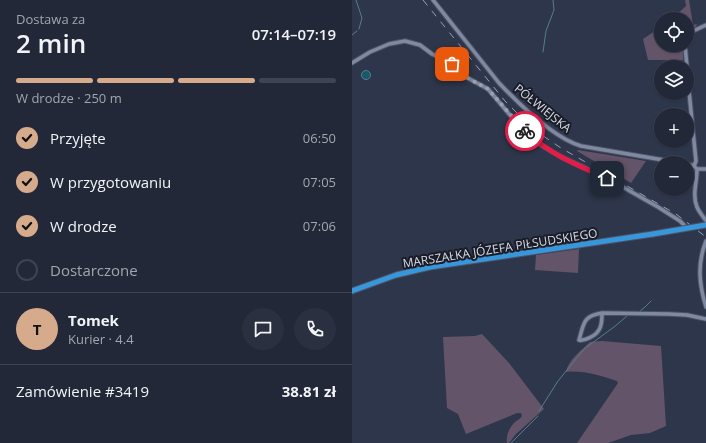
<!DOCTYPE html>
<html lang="pl">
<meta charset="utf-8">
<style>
:root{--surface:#222838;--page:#2a3040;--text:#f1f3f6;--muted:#a2a6ae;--line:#3f4453;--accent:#d6ab8b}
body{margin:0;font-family:"Open Sans",sans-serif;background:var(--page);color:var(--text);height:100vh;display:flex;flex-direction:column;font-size:15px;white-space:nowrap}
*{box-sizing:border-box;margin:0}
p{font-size:13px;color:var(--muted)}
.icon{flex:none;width:22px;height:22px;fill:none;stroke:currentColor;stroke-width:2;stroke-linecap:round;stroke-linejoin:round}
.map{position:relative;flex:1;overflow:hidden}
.panel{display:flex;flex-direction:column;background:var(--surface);width:352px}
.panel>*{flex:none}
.fabs{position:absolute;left:302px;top:12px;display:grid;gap:8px}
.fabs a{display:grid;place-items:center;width:40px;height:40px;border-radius:50%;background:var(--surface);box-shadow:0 1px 3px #0004,0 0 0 1px var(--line);font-size:20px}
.pin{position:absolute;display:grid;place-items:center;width:34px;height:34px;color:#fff;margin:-17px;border-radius:8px;box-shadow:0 2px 6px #0006}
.courier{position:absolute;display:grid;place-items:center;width:40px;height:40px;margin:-20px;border:3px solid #e11d48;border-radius:50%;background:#fff;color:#222;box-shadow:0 1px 5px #0007}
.overview em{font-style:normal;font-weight:600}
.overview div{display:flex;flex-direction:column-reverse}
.overview{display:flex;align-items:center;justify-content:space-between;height:68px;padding:0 16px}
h1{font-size:26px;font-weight:600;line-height:30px}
.bar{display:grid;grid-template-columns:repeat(4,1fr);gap:6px 4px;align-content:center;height:48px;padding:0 16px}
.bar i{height:5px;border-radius:3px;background:var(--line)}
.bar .selected{background:var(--accent)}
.bar p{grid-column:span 4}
.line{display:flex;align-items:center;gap:10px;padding:0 16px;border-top:1px solid var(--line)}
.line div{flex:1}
.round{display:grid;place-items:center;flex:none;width:42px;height:42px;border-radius:21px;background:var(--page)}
ol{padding:0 16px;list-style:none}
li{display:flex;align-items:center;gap:12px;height:44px}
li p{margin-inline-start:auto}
li .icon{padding:4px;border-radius:50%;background:var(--accent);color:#111;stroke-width:4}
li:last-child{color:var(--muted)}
li i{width:22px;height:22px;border:2px solid var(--line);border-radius:50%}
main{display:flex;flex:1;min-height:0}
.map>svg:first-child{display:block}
.green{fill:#64546a}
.water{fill:#1a5869;stroke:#527f8f}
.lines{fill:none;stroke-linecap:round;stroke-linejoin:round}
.stream{stroke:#527f8f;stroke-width:1}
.minor-casing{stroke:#4c5264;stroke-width:5.5}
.highway-casing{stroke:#4c5264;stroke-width:7}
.minor{stroke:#7f89a2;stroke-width:3.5}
.highway{stroke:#3896db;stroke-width:5}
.rail{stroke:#999faf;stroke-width:1;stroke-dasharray:7 7;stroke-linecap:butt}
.highway-bridge-casing{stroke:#4c5264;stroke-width:7;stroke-linecap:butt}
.highway-bridge{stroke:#3896db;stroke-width:5}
.done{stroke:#9ba1b2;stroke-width:4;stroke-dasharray:0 7.2}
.route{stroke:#e11d48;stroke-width:5}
.labels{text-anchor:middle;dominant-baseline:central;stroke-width:4;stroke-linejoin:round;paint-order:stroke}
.street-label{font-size:12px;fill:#d6dbe9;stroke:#1a1d27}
</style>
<main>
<section class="panel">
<div class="overview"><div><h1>2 min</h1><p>Dostawa za</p></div><em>07:14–07:19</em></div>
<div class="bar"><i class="selected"></i><i class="selected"></i><i class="selected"></i><i></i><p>W drodze · 250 m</p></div>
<ol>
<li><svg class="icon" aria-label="check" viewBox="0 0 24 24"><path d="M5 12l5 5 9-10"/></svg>Przyjęte<p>06:50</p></li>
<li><svg class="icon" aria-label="check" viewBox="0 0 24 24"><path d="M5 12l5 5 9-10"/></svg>W przygotowaniu<p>07:05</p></li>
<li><svg class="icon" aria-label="check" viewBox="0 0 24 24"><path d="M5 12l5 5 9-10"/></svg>W drodze<p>07:06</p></li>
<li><i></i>Dostarczone</li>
</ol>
<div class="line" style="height:72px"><b class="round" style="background:var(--accent);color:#111">T</b><div><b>Tomek</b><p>Kurier · 4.4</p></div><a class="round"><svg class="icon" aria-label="chat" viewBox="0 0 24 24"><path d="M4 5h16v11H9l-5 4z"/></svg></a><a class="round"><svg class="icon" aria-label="phone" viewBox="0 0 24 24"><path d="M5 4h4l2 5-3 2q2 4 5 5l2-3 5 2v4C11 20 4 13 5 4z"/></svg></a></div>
<div class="line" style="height:52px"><div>Zamówienie #3419</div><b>38.81 zł</b></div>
</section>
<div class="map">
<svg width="354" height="443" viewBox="0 0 354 443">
<rect width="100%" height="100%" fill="#2e364b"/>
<path class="green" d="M333 0H337L341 25 345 24 343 28 335 34V19H320L334 6Z
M309 27V45H331V60H296L291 39Z
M226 150 294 161 279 183 225 151Z
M227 249 226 273 183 270 184 255Z
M130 334 157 363 192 409 164 434 157 443H155C154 435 157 428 163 422 165 420 168 419 170 416L169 413H165L114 434 106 414 95 408 91 337 123 336Z
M250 341 309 346 314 426 298 433 279 435 256 443H225L266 383 265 381C249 376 231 370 214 372 216 360 230 350 238 342Z"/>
<path class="water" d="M9.5 75a4.5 4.5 0 1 1 9 0a4.5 4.5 0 1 1-9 0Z"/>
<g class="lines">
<path class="stream" d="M4 0 10 18 7 29
M0 35 5 31
M191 52 194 31 202 10 201 0
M287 312 293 307 299 301
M187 411 206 381 232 349 262 327 275 316
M159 443 186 416"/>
<g class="minor-casing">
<path id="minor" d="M81 0 147 83C167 104 202 138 229 146L329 163
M335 38 341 31 354 25
M333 45 335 67
M0 63 18 52 37 44 53 41 68 45 80 54 100 64 114 77 136 89 163 121 189 145 209 157 255 178 306 207 328 221 332 225
M335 71 344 161 342 166
M335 164 342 166 345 169C345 182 340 195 345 207 347 212 351 216 354 221
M345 169H354
M354 241C345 264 347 284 354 307
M250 313C250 324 249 332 239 337 235 339 232 341 227 340 232 323 231 316 250 313L317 314 335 315 354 319"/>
</g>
<g class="highway-casing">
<path id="highway" d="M0 291 44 275 78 267 301 234"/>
</g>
<use href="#minor" class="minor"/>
<use href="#highway" class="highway"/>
<path class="rail" d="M71 0 153 101 181 129 209 148 324 214 354 237"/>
<g class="highway-bridge-casing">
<path id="highway-bridge" d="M301 234 354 225"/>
</g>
<use href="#highway-bridge" class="highway-bridge"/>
</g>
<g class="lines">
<path class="done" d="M100 64 114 77 136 89 173 131"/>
<path class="route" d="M173 131C196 153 226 166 255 178"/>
</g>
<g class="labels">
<g class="street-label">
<text transform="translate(191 108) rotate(39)">PÓŁWIEJSKA</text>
<text transform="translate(148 248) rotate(-9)">MARSZAŁKA JÓZEFA PIŁSUDSKIEGO</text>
</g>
</g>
</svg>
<div class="fabs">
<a><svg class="icon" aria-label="locate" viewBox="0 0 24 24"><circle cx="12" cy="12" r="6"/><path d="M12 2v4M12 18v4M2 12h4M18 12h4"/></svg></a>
<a><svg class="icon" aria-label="layers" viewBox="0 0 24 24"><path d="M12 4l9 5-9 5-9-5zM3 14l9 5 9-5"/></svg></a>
<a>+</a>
<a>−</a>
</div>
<div class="pin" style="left:100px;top:64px;background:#ea580c"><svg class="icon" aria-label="bag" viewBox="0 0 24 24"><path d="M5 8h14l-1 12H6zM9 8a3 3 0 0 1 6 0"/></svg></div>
<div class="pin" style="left:255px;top:178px;background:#1f2937"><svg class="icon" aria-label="home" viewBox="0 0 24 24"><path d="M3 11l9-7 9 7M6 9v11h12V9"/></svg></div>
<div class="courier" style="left:173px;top:131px"><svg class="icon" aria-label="bike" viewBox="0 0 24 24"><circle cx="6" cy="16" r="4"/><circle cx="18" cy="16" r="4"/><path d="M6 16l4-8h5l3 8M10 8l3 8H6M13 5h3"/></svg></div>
</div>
</main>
